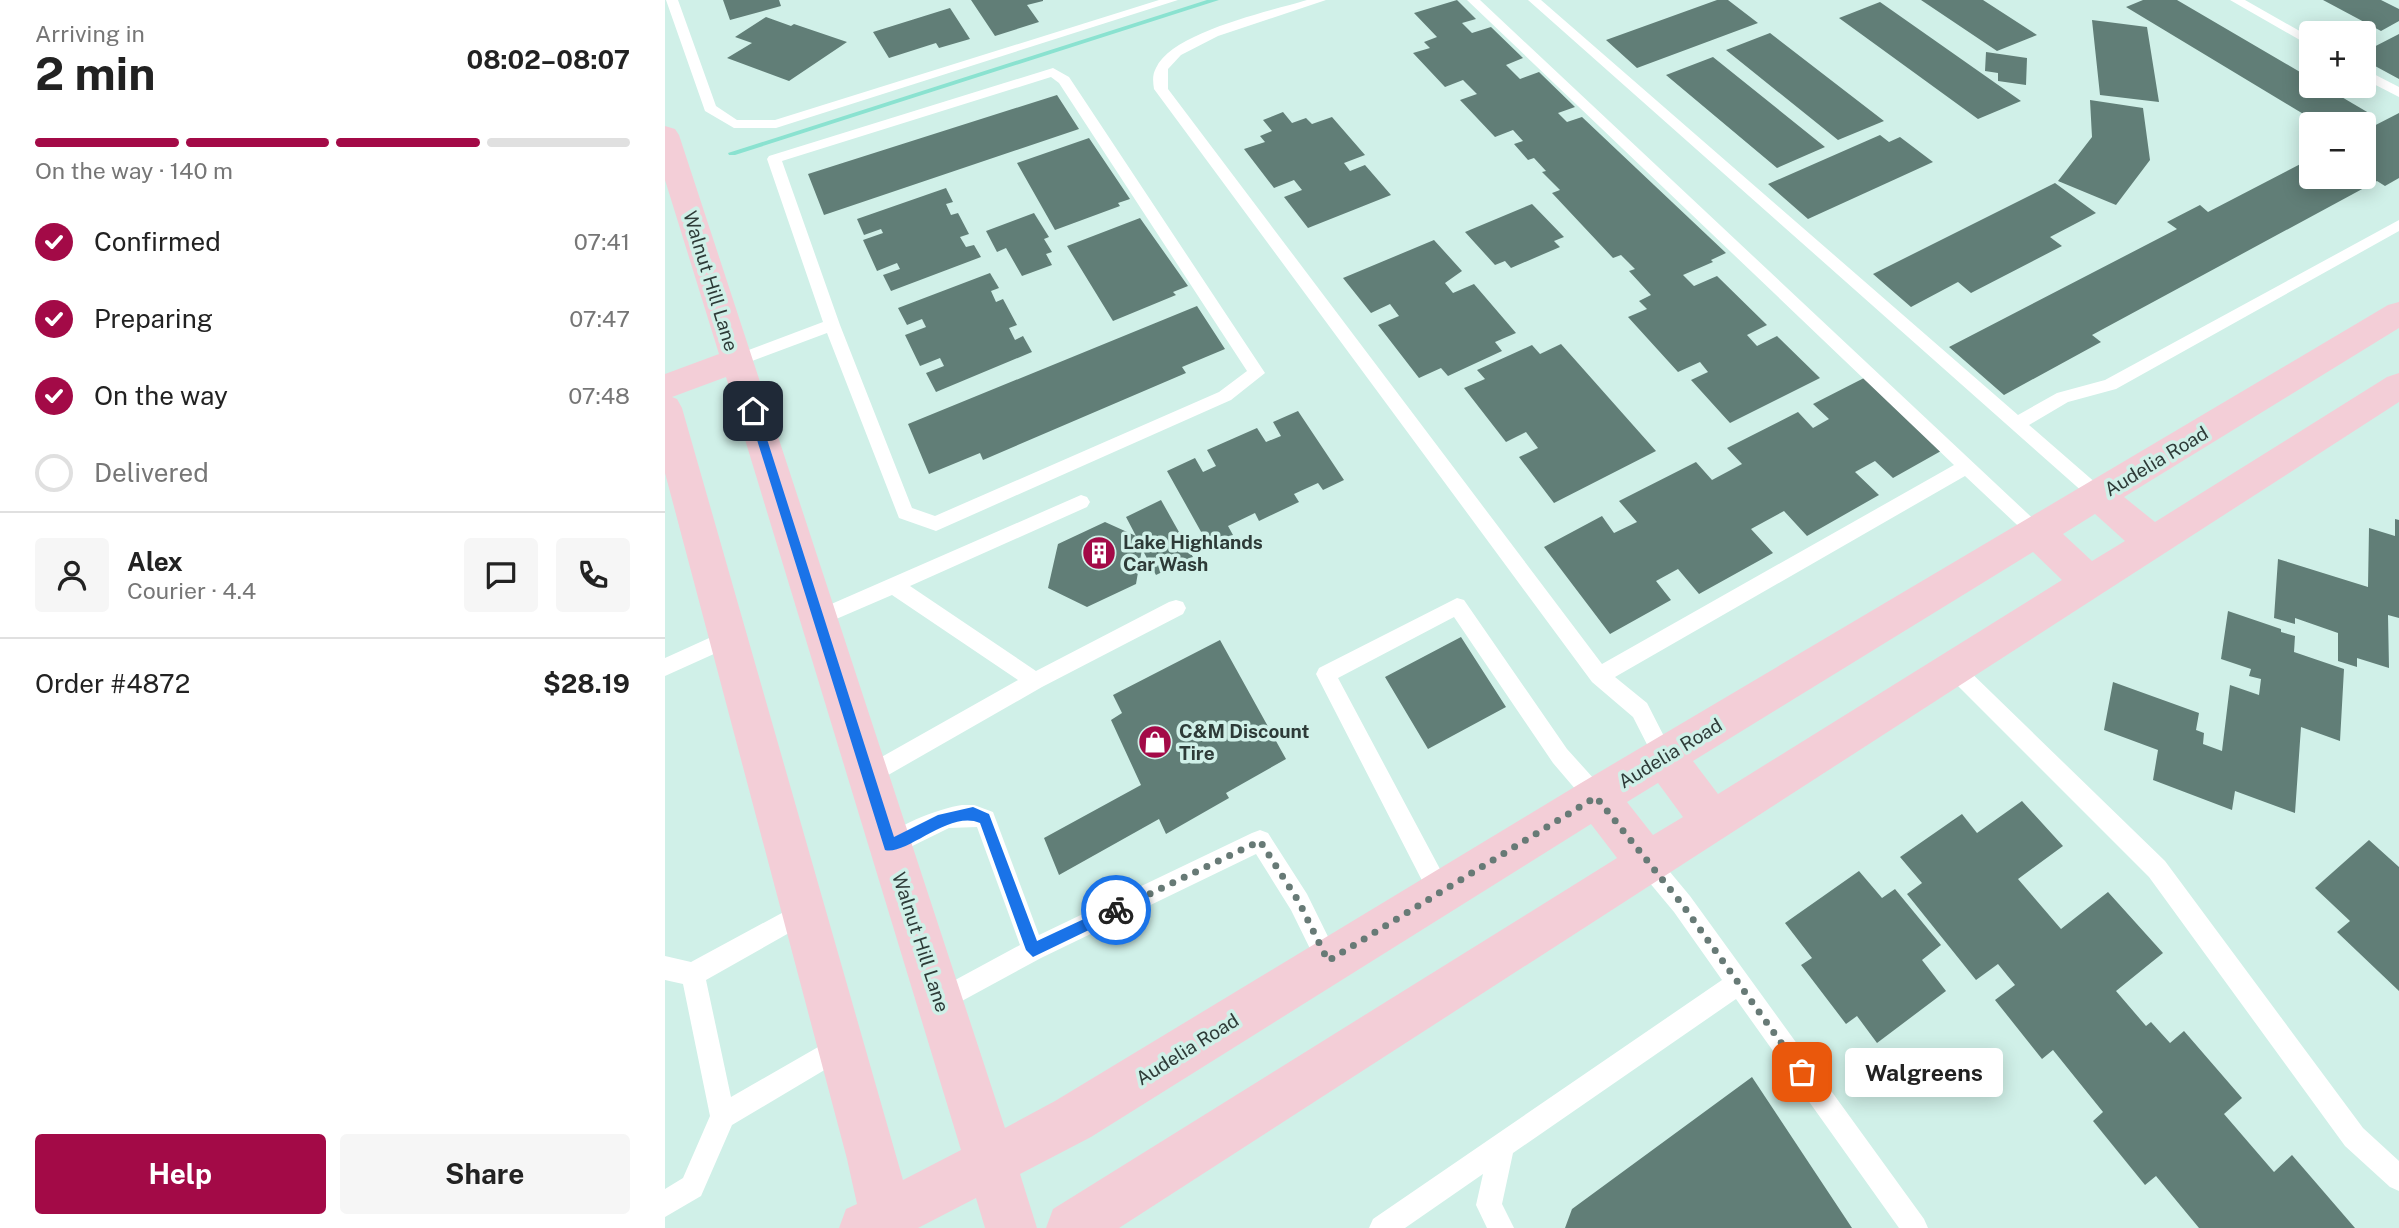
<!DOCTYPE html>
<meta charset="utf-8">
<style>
:root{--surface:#fff;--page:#f6f6f6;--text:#222;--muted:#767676;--line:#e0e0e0;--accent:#a30a47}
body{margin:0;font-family:"Public Sans",sans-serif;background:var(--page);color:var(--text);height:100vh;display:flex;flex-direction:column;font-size:26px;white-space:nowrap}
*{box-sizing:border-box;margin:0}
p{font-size:23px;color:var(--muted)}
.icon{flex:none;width:38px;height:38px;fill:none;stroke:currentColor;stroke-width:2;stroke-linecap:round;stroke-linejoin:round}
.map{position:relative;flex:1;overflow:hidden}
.panel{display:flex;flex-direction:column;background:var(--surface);width:665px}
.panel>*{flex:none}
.tools{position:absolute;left:1634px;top:21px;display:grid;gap:14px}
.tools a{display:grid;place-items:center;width:77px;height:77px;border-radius:7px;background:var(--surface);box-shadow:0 4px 18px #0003;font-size:35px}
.pin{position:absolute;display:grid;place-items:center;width:60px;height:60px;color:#fff;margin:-30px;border-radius:14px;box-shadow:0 4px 10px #0006}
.courier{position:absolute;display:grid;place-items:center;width:70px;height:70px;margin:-35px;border:5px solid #1a73e8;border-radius:50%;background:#fff;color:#222;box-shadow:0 2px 9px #0007}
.bubble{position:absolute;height:49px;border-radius:7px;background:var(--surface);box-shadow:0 4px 18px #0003;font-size:23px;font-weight:700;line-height:49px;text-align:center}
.summary em{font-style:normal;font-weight:700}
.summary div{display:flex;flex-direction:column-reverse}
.summary{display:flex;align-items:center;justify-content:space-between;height:119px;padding:0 35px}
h1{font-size:46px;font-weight:700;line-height:52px}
.bar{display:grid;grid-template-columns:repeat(4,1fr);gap:10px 7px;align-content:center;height:84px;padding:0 35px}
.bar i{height:9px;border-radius:5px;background:var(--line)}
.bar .on{background:var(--accent)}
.bar p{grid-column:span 4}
.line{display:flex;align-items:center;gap:18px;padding:0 35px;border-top:2px solid var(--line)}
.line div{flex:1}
.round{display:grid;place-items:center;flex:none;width:74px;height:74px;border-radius:7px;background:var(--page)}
ol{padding:0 35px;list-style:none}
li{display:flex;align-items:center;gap:21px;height:77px}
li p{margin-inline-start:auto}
li .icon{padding:7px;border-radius:50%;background:var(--accent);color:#fff;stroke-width:4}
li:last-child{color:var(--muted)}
li i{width:38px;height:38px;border:4px solid var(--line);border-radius:50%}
.cta{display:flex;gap:14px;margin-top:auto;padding:14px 35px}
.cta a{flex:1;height:80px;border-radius:7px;background:var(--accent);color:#fff;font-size:28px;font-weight:700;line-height:80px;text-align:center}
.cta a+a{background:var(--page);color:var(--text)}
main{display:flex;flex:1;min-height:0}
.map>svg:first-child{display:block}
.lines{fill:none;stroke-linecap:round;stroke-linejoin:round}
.stream{fill:#8ae2d0;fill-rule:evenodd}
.building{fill:#617e77}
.service{fill:#fff;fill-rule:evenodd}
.secondary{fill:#f3ced7;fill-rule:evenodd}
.route{fill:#1a73e8}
.done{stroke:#677a76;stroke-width:7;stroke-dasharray:0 12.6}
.labels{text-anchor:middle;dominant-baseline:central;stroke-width:7;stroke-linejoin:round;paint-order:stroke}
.street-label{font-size:19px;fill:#2e3b38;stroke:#d0f0e8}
.poi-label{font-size:19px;font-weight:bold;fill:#2e3b38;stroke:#d0f0e8;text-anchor:start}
</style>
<main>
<section class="panel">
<div class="summary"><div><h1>2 min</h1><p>Arriving in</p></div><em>08:02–08:07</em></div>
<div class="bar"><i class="on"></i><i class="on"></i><i class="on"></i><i></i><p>On the way · 140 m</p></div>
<ol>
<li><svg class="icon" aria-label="check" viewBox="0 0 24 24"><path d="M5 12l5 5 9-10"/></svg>Confirmed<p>07:41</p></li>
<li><svg class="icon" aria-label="check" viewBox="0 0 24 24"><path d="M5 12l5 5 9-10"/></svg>Preparing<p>07:47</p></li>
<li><svg class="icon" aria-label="check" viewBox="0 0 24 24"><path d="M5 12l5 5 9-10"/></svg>On the way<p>07:48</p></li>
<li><i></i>Delivered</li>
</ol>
<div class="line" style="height:126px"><a class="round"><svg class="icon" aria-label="person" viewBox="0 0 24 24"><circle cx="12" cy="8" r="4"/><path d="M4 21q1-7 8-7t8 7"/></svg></a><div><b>Alex</b><p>Courier · 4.4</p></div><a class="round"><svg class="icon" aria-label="chat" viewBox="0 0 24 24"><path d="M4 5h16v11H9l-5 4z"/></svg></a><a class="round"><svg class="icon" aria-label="phone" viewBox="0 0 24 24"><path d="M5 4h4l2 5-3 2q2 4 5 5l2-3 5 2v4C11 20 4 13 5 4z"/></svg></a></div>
<div class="line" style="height:91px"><div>Order #4872</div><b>$28.19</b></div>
<div class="cta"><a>Help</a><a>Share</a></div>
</section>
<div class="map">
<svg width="1734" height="1228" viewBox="0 0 1734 1228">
<rect width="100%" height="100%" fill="#d0f0e8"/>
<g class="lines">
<path class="stream" d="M542 0H554L70 155H64L63 153Z"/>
</g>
<path class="building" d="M58 0H114L116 6 65 20Z
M306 0H378V1L362 5 374 22 330 36Z
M792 0 811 19 797 23 807 33 826 27 858 58 841 65 855 79 874 72 910 107 893 113 902 122 917 117 1061 253 1046 260 1048 262 1018 275 1029 286 1052 276 1102 325 1082 335 1092 346 1112 336 1155 378 1065 423 1026 380 1043 372 1035 362 1013 372 963 317 982 309 974 301 986 295 964 271 970 269 956 255 948 258 887 193 895 190 877 172 881 171 869 158 863 160 849 144 858 141 848 130 830 137 795 100 812 94 798 80 780 87 748 53 765 48 759 42 772 37 749 13Z
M1052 0H1063L1093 23 972 68 941 40Z
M1256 0H1318L1372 35 1332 51Z
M1478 0H1512L1647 79V86H1658L1709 116 1693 124H1655L1461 7Z
M1658 0H1716L1734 9V21L1716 31Z
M1215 2 1356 101 1313 119 1174 18Z
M285 8 305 39 274 48 271 43 224 58 208 32Z
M101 17 126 26 129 24 182 42 124 81 62 58 87 43 70 37Z
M1427 20 1482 27 1494 102 1435 95Z
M1105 33 1219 121 1173 140 1061 50Z
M1734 34V79L1699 60V52Z
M1321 52 1362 58 1361 85 1333 81V73L1320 71Z
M1048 57 1160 147 1112 168 1001 75Z
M392 95 414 129 159 215 143 174Z
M1425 100 1478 108 1485 160 1451 205 1393 181 1427 137Z
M618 112 627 123 641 118 647 124 667 117 700 155 679 163 685 171 700 165 726 195 643 228 619 197 637 190 629 180 609 188 579 149 600 142 595 136 607 131 598 120Z
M1734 113V178L1720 186 1712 181 1427 335 1436 342 1339 395 1284 347 1512 229 1502 222 1535 205 1543 212 1647 158V177H1699V131Z
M1215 135 1224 142 1235 137 1268 162 1143 219 1103 184Z
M424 138 465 199 453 203 455 206 390 230 352 163Z
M1390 183 1431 213 1385 237 1397 246 1306 293 1293 282 1246 307 1208 274Z
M281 188 288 202 281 204 286 215 293 213 304 234 295 237 301 247 309 245 316 257 226 291 218 275 235 269 232 263 212 271 198 240 218 233 216 229 199 235 192 219Z
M867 204 899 237 889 241 895 247 846 268 840 261 830 265 800 232Z
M369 213 384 237 379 239 387 252 381 254 387 265 357 276 341 248 332 252 321 231Z
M475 218 523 286 508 292 511 295 448 321 402 246Z
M769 240 797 271 780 283 788 293 809 284 851 333 830 342 837 351 783 376 776 368 754 378 713 325 734 316 725 304 706 313 678 278Z
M325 273 334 288 326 291 331 302 338 299 352 325 344 328 350 340 358 336 367 352 271 392 261 373 279 366 275 358 255 366 240 335 261 327 257 319 242 325 233 308Z
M532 306 560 349 517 367 521 373 318 460 315 453 264 474 243 424Z
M896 344 991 451 889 503 854 457 873 448 861 432 841 442 799 388 820 379 812 370 867 345 875 354Z
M1199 378 1276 451 1228 478 1210 461 1190 472 1214 495 1142 536 1119 511 1086 529 1108 553 1034 594 1013 569 991 581 1006 600 945 634 879 547 937 516 949 533 972 522 954 501 1031 462 1047 480 1077 464 1062 448 1133 412 1148 428 1164 419 1148 404Z
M633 411 679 480 658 490 653 483 629 494 634 502 594 521 590 513 563 526 568 535 544 546 502 471 530 458 538 472 551 466 542 450 592 428 601 442 616 436 608 422Z
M496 500 528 557 491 575 477 549 471 584 422 607 383 588 393 544 440 522 471 536 461 517Z
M1730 519 1734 520V618L1723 615 1724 668 1692 658V667L1673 661V633L1630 618V624L1609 618 1613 559 1703 587 1704 528 1730 536Z
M1563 611 1616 629V632L1630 636 1629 652 1679 669 1675 741 1636 727 1630 813 1570 791 1567 810 1488 780 1493 750 1439 730 1448 682 1534 713 1531 730 1539 733 1538 744 1557 751 1565 685 1594 695 1596 679 1584 676 1586 669 1556 659Z
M796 637 841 707 763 749 720 677Z
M555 640 621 759 561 793 564 798 501 834 494 819 394 875 379 838 476 785 446 720 457 713 448 695Z
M1357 801 1398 846 1353 879 1396 929 1443 892 1498 953 1451 991 1481 1026 1486 1022 1505 1043 1519 1031 1577 1098 1559 1114 1609 1172 1627 1155 1690 1228H1534L1491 1176 1480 1185 1428 1121 1438 1112 1388 1050 1377 1059 1330 1000 1350 985 1333 964 1311 980 1242 894 1257 883 1235 857 1297 814 1312 833Z
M1704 840 1734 867V991L1672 932 1685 921 1650 888Z
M1194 871 1217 898 1230 889 1276 945 1257 960 1281 991 1212 1043 1192 1016 1181 1024 1136 965 1147 958 1120 923Z
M1087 1077 1187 1228H900L907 1209Z"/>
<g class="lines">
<path class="service" d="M1 0H13L51 106 72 120H110L494 0H513L111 128H69L40 111Z
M642 0H661L553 36 516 55 503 69V89L937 664 1289 465 802 0H815L1378 528 1381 533 1378 538 1372 541 1366 538 1300 476 950 677 982 703 1006 750 1009 757 1006 764 999 767 992 764 968 717 927 682 489 89C488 82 487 75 491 68 507 32 606 11 642 0Z
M863 0H876L1353 415 1392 393 1440 380 1734 220V231L1451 389 1403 402 1364 425 1440 491 1443 496 1440 501 1434 503 1428 501Z
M1565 0H1580L1647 38V47Z
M388 68 404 77 600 373 566 400 271 531 234 518 162 333 71 367 63 361 65 357 158 322 102 159 104 156ZM386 77 394 83 582 371 554 392 270 516 247 508 175 325 117 161Z
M1699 69 1734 87V97L1699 79Z
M416 495 422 497 425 502 422 507 245 586 371 671 504 602 511 600 518 602 521 608 518 614 377 687 211 782 204 785 197 782 193 775 197 768 353 680 227 595 155 626 148 624 145 618 148 612Z
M792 598 799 600 902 749 939 790 942 797 939 804 931 807 923 804 888 763 789 617 673 678 783 884 786 892 783 900 775 903 767 900 651 674 654 668Z
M64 629 71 632 74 638 71 644 0 676V658Z
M1289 660 1296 663 1500 861 1698 1128 1734 1161V1191L1725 1187 1680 1146 1484 877 1282 675 1279 669 1282 663Z
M297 805H309L328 812 374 935 587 833 595 830 603 833 642 894 675 961 671 969 663 973 655 969 626 910 591 854 376 958 284 1008 276 1012 268 1008 264 1000 268 992 355 945 312 827 284 828 225 857 217 854 214 846C222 827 276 808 297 805Z
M982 851 990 854 1025 896 1259 1219 1263 1228H1234L1071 999 848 1153 837 1204 849 1228H822L811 1205 818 1174 740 1228H704L708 1219 1057 980 1009 912 974 870 971 862 974 854Z
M139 901 147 904 150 912 147 920 41 980 66 1097 174 1035 183 1038 186 1047 183 1056 67 1125 36 1196 0 1217V1189L18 1178 45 1116 18 984 0 980V956L26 962Z"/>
<path class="secondary" d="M0 126 10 129 14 135 340 1128 390 1101 916 783 1723 305 1734 302V328L1459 497 1490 522 1722 377 1734 373V402L454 1228H381L388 1209 952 858 926 824 426 1137 355 1174 372 1228H320L311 1198 253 1228H174L181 1209 192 1204 182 1159 0 473V374L54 354 0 180ZM61 377 296 1150 238 1180 17 408 12 399 7 397ZM1430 514 1460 541 1427 561 1398 534ZM1368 552 1397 580 1053 794 1028 761ZM993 783 1018 817 988 835 962 802Z"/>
</g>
<path class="route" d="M88 407 93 411 229 837 273 815 308 807 324 814 372 941 451 904 455 906V915L368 957 361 950 315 823C285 809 241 856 220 850L83 411Z"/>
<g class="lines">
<path class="done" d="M451 910 595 841 634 902 663 961 931 797 1017 904 1137 1072"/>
</g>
<defs>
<g id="building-disc" transform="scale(1.75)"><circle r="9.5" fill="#a30a47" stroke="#d0f0e8"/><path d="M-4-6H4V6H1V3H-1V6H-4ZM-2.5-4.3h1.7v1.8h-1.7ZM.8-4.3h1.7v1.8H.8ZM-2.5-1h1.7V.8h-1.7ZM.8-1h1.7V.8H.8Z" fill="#fff"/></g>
<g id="shop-disc" transform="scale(1.75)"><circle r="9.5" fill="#a30a47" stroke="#d0f0e8"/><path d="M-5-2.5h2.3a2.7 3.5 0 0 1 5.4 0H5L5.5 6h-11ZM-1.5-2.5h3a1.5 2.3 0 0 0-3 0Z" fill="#fff"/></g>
</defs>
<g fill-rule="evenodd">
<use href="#building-disc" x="434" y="553"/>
<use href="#shop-disc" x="490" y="742"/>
</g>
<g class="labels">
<g class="street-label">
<text transform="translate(46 281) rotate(73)">Walnut Hill Lane</text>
<text transform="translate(1491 461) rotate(-31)">Audelia Road</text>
<text transform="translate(1005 753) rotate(-31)">Audelia Road</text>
<text transform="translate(256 942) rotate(72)">Walnut Hill Lane</text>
<text transform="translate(522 1049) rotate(-32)">Audelia Road</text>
</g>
<g class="poi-label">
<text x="458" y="542">Lake Highlands<tspan x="458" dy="22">Car Wash</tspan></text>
<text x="514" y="731">C&amp;M Discount<tspan x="514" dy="22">Tire</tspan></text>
</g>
</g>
</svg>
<div class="tools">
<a>+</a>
<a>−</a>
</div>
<div class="pin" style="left:1137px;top:1072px;background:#ea580c"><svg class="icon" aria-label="bag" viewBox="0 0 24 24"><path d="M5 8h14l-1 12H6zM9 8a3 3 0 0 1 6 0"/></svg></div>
<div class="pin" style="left:88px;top:411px;background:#1f2937"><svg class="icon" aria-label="home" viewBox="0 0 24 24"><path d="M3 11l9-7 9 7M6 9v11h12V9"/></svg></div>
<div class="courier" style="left:451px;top:910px"><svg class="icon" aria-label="bike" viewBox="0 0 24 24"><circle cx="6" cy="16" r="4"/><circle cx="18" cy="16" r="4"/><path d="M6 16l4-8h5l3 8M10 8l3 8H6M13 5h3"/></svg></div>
<div class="bubble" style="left:1180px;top:1048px;width:158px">Walgreens</div>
</div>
</main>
